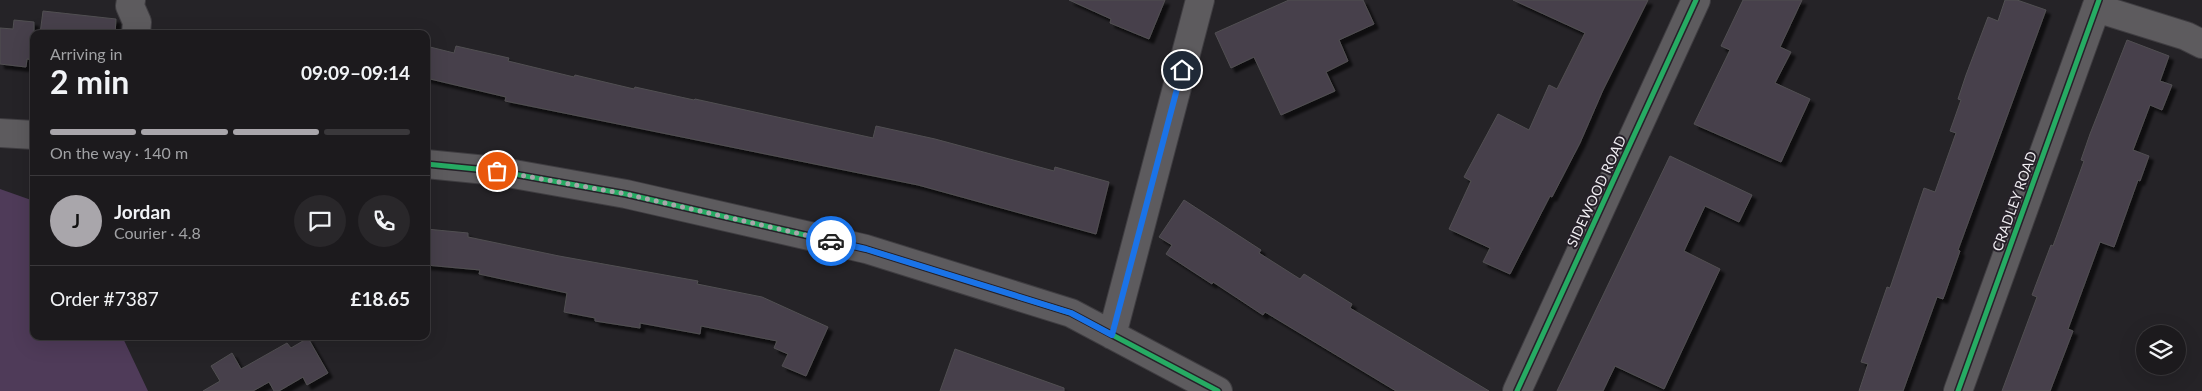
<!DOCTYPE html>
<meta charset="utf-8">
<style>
:root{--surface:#1c1a1d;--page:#29272a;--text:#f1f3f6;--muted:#a0a1a4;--line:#3a383b;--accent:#a9a6ab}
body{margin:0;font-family:Lato,sans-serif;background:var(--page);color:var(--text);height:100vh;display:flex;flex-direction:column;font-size:19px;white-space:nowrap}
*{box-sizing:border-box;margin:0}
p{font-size:16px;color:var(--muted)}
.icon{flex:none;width:28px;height:28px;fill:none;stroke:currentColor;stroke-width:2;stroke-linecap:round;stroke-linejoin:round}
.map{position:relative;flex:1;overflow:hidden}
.panel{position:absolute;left:30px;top:30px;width:400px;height:310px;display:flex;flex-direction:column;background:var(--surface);border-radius:10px;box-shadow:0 5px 20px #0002,0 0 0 1px var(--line)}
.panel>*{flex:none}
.tools{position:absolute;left:2136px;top:325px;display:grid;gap:10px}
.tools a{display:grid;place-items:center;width:50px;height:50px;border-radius:50%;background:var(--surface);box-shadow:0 5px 20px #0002,0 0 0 1px var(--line);font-size:25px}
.pin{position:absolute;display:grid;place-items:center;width:42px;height:42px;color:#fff;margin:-21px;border:2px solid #fff;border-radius:50%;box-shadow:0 1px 5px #0007}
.courier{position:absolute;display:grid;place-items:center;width:50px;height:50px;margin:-25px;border:4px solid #1a73e8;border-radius:50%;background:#fff;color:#222;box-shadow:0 1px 6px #0007}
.headline em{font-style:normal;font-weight:700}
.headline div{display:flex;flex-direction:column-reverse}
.headline{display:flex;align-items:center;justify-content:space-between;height:85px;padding:0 20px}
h1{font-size:32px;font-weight:700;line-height:38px}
.bar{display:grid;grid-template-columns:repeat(4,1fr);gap:8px 5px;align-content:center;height:60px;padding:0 20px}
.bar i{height:6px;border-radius:4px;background:var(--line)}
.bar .selected{background:var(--accent)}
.bar p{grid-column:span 4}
.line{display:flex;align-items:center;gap:12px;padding:0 20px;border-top:1px solid var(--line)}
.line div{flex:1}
.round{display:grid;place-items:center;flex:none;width:52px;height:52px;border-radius:26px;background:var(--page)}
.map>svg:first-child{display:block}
.green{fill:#4f3b59}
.building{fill:#47404b;stroke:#514f52;filter:url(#shadow)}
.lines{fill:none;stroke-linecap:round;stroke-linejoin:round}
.minor-casing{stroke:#3f3d41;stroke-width:30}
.minor{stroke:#5d5b5e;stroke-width:28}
.cycleway-casing{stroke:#262129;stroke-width:8}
.cycleway{stroke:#26ab63;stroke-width:5}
.done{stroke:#a9a6ab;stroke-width:5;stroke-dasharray:0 9}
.route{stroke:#1a73e8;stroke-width:6}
.labels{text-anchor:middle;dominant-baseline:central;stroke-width:4;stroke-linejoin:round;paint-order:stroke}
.street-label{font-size:14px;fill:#f0edf2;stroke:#262129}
</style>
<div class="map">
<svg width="2202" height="391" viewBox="0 0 2202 391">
<defs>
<filter id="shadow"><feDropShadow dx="4.5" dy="4.5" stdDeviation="1" flood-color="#0009"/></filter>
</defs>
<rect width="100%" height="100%" fill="#252327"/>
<path class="green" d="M0 189 34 201V336H122L148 391H0Z"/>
<path class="building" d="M1069 0H1165L1149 39 1110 23 1111 19Z
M1289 0H1363L1374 24 1339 40 1348 61 1326 72 1335 91 1281 115 1254 57 1231 68 1215 33Z
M1513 0H1648L1603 90 1580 143 1552 197 1550 196 1510 274 1483 262 1490 248 1449 229 1471 181 1464 177 1498 114 1529 130 1549 85 1557 89 1585 33Z
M1743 0H1802L1780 47 1791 52 1775 83 1810 99 1781 162 1694 124 1730 50 1721 46Z
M2005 0H2017L2046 10 1958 250 1960 251 1943 299 1937 297 1903 391H1859L1868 364 1861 362 1887 287 1890 288 1924 188 1935 192 1956 133 1950 131 1961 100 1958 99 1966 75 1988 17 1998 21Z
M43 11 116 19 115 34H40Z
M14 20 34 22V60L27 59 26 67 0 64V28L13 29Z
M2127 40 2169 56 2160 81 2172 85 2162 110 2150 105 2133 150 2149 156 2140 181 2138 180 2114 247 2100 242 2068 329 2073 331 2050 391H2002L2037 297 2032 295 2051 245 2053 246 2084 161 2081 160 2090 134Z
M426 46 454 53 456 46 509 58 508 61 574 77 575 75 634 89 635 87 694 100 695 99 873 138 876 126 935 139 1054 171 1055 167 1109 182 1096 234 918 185 505 101 506 97 426 78Z
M1670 156 1752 195 1739 222 1705 206 1684 251 1720 269 1664 389 1615 366 1603 391H1557Z
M1184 200 1261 250 1259 253 1300 279 1304 274 1352 304 1350 308 1489 391H1396L1265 312 1263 315 1213 282 1212 284 1166 254 1172 245 1159 237Z
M426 229 468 233V237L559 256 698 281 697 284 762 297 828 327 806 376 782 366 788 354 774 348 777 341 701 326 700 334 640 323V328L595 321V318L564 312 567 293 479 274 480 270 426 265Z
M308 338 328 373 307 385 303 377 279 391H274L269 382 253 391H203L220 381 211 366 232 353 241 369 287 343 291 348Z
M955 349 1064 388V391H940Z"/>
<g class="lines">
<g class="minor-casing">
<path id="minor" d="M131 0 130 6 137 22 136 34
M2096 8 2186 36 2202 44
M0 133 34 135
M426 164 497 171 626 194 866 249 1071 313 1218 391
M1112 335 1200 0
M1517 391 1696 0
M1958 391 2099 0"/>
</g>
<use href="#minor" class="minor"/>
<g class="cycleway-casing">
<path id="cycleway" d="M426 164 497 171 626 194 866 249 1071 313 1218 391
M1517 391 1696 0
M1958 391 2099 0"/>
</g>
<use href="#cycleway" class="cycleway"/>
</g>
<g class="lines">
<path class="done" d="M497 171 626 194 831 241"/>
<path class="route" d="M831 241 866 249 1071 313 1112 335 1182 70"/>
</g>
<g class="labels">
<g class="street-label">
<text transform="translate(1596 191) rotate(-65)">SIDEWOOD ROAD</text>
<text transform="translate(2014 201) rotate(-70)">CRADLEY ROAD</text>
</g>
</g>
</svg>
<div class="tools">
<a><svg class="icon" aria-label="layers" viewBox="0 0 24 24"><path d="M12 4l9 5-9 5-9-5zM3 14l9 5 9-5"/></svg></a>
</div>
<div class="pin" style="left:497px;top:171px;background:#ea580c"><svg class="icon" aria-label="bag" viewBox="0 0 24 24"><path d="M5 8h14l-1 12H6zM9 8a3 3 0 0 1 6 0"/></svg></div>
<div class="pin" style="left:1182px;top:70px;background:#1f2937"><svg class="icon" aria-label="home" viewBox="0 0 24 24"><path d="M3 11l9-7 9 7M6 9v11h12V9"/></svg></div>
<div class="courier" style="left:831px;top:241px"><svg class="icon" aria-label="car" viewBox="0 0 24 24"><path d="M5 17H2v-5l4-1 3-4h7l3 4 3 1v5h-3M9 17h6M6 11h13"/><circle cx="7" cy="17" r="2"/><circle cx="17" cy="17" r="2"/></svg></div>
<section class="panel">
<div class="headline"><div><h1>2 min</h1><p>Arriving in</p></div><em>09:09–09:14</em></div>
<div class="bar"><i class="selected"></i><i class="selected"></i><i class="selected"></i><i></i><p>On the way · 140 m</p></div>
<div class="line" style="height:90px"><b class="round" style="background:var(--accent);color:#111">J</b><div><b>Jordan</b><p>Courier · 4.8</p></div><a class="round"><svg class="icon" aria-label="chat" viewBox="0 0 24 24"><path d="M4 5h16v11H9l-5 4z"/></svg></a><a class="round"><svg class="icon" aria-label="phone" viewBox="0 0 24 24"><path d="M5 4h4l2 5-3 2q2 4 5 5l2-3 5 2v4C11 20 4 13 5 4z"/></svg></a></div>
<div class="line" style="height:65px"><div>Order #7387</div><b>£18.65</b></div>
</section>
</div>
